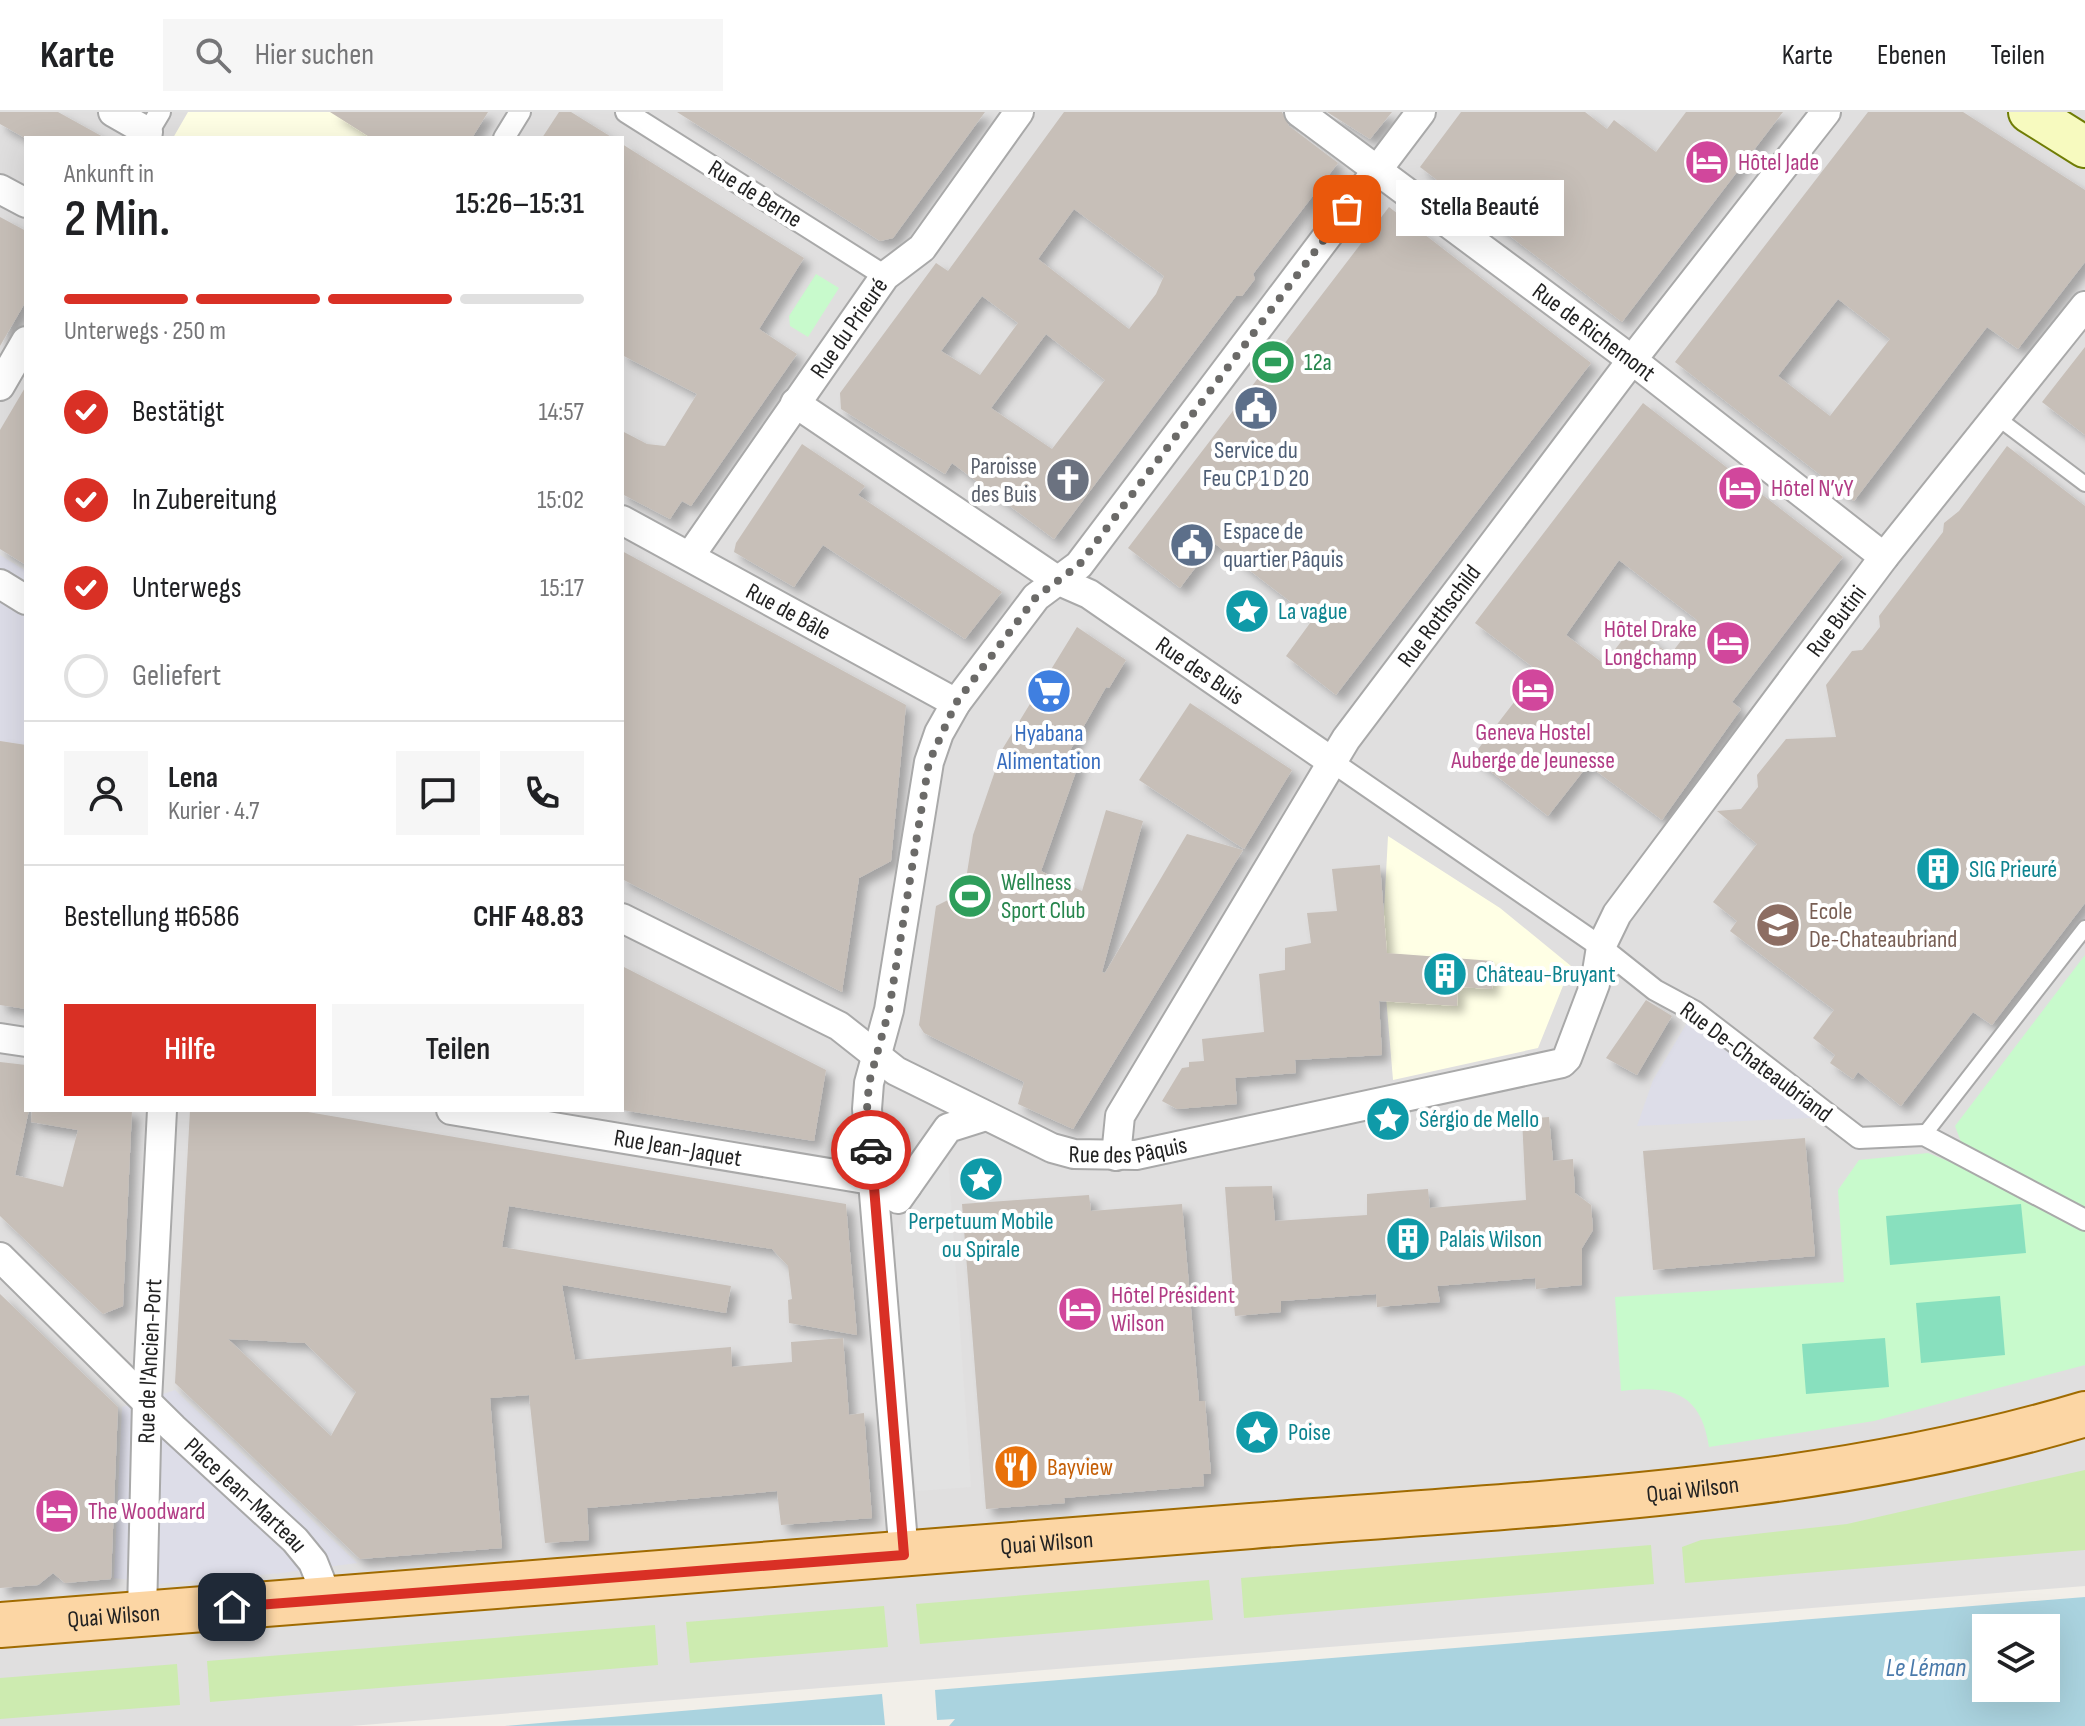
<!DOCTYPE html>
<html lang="de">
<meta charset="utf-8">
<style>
:root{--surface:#fff;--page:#f6f6f6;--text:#202124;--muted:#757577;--line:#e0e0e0;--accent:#d93025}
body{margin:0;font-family:"Sofia Sans Condensed",sans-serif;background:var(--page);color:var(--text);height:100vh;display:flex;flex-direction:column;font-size:30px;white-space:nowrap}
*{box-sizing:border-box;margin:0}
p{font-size:26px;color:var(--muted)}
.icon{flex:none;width:44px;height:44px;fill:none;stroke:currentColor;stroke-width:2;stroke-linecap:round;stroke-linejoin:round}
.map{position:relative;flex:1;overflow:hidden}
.panel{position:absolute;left:24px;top:24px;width:600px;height:976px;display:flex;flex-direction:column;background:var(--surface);border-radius:0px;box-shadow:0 8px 32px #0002}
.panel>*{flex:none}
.fabs{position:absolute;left:1972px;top:1502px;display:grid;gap:16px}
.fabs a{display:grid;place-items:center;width:88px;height:88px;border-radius:0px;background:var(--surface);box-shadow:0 8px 32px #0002;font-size:40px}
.pin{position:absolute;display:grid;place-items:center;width:68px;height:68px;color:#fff;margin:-34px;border-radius:16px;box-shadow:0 4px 12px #0006}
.courier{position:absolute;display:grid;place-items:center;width:80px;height:80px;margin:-40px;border:6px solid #d93025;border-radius:50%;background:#fff;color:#222;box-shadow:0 2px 10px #0007}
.bubble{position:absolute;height:56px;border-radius:0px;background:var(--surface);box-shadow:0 8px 32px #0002;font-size:26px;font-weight:600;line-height:56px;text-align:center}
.overview em{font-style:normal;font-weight:600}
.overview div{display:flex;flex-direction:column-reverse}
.overview{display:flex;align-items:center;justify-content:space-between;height:136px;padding:0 40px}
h1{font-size:52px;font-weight:600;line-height:60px}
.bar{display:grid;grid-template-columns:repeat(4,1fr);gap:12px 8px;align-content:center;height:96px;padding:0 40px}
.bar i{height:10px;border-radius:6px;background:var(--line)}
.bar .on{background:var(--accent)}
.bar p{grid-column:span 4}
.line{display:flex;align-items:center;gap:20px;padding:0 40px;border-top:2px solid var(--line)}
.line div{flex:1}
.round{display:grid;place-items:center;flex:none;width:84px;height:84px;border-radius:0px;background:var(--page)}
ol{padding:0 40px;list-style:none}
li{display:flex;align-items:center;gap:24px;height:88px}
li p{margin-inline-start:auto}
li .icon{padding:8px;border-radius:50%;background:var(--accent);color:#fff;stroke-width:4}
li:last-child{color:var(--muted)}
li i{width:44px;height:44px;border:4px solid var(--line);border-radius:50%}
.cta{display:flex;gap:16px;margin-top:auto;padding:16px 40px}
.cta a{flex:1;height:92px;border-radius:0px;background:var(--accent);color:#fff;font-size:32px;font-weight:600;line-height:92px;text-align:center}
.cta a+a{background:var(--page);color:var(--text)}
header{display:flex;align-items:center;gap:48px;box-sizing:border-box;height:112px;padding:0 40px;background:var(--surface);border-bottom:2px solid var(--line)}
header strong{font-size:38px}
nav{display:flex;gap:44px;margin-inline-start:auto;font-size:28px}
.search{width:560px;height:72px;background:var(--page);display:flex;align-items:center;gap:20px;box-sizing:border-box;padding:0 28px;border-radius:0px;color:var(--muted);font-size:30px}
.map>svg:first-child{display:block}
.residential{fill:#e0dfdf;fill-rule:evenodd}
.education{fill:#ffffe5}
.grass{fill:#cdebb0}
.park{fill:#c8facc}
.pitch{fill:#88e0be}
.parking{fill:#e2e2e2}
.plaza{fill:#dddde8}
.water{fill:#aad3df;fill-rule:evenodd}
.building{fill:#c7bfb8;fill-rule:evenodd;filter:url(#shadow)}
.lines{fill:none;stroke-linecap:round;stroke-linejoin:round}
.service-casing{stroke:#a9a9a9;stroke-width:18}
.pedestrian-casing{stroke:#a9a9a9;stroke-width:24}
.minor-casing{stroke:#a9a9a9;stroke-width:32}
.secondary-casing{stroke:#707d05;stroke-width:44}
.primary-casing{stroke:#a06b00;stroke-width:48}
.service{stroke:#fff;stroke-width:14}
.pedestrian{stroke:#fff;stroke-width:20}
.minor{stroke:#fff;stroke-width:28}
.secondary{stroke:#f7fabf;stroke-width:40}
.primary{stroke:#fcd6a4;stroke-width:44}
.done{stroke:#6b6a68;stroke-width:8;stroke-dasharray:0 14.4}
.route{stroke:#d93025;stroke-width:10}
.labels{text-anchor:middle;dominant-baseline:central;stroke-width:8;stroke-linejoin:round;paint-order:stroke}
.hotel-label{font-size:24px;fill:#b23c85;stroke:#fff;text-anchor:start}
.street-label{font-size:24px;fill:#222;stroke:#fff}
.leisure-label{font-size:24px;fill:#27864d;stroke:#fff;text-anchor:start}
.service-label{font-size:24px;fill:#4e5e75;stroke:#fff}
.worship-label{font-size:24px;fill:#5b616d;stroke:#fff;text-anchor:end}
.culture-label{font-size:24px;fill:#0d838f;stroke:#fff;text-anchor:start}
.shop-label{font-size:24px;fill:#366cbe;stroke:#fff}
.education-label{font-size:24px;fill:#785e54;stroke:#fff;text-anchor:start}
.food-label{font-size:24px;fill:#c56008;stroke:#fff;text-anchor:start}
.water-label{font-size:26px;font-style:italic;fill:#4a7aab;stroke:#fff}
</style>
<header>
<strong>Karte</strong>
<div class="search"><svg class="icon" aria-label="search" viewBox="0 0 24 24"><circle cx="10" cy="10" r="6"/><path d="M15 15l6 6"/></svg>Hier suchen</div>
<nav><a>Karte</a><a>Ebenen</a><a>Teilen</a></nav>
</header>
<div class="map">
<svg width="2085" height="1614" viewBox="0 0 2085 1614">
<defs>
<filter id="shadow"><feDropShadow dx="7" dy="7" stdDeviation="4" flood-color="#0004"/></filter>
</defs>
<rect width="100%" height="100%" fill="#f2efe9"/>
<path class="residential" d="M0 0H2085V1474L351 1614H0ZM26 26H622V998H26Z"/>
<path class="education" d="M188 0H486L469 26H173Z
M1388 724 1500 796 1571 854 1538 936 1393 968 1382 837Z"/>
<path class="grass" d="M2085 1358V1438L1685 1471 1682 1435 1701 1428 1847 1412Z
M1651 1433 1654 1472 1244 1506 1241 1466Z
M1209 1468 1213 1508 920 1532 916 1492Z
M884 1494 888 1535 690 1551 686 1510Z
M655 1513 658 1553 210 1590 207 1549Z
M177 1552 180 1593 0 1607V1566Z"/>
<path class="park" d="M816 162 839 176 808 225 790 214 789 204Z
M2085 843V1102L1961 1030 1955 1014Z
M1928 1041 2000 1070 2085 1118V1253L1874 1309 1709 1335C1701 1280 1671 1273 1621 1279L1615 1185 1844 1170 1838 1078 1859 1048Z"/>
<path class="pitch" d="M2021 1092 2026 1141 1890 1153 1886 1104Z
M2000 1184 2005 1243 1921 1251 1916 1191Z
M1885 1226 1889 1275 1806 1282 1802 1232Z"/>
<path class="parking" d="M948 1047 971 1375 917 1379 905 1298 892 1141 905 1097 935 1048Z"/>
<path class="plaza" d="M0 443 26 459V633L0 629Z
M1694 899 1830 1005 1637 1014 1653 968Z
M175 1278 357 1451 282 1461 159 1472 114 1466 122 1295Z"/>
<path class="water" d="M2085 1485V1614H949L955 1607 937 1608 935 1578ZM2046 1516V1576H1986V1516Z
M882 1582 885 1613 505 1614Z"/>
<path class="building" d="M0 0H58L105 26H25L0 12Z
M330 0H488L472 26H371Z
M559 0H571L613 26H542Z
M677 0H985L893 126 880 129Z
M1064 0H1282L1289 14 1338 51 1253 162 1255 167 1242 184H1236L1054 427 952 351 945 362 841 297 840 281 936 151 948 159ZM1074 97 1164 164 1156 182 1129 217 1038 147ZM982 184 1018 211 980 263 941 239ZM1046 222 1105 268 1052 337 991 296Z
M1327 0H1392L1370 27Z
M1461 0H1585L1607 17 1614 8 1656 40 1686 0H1783L1622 210 1420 55Z
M1868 0H1963L2085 78V150L2018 237 1987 215 1854 389 1675 250ZM1838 187 1890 227 1830 304 1778 264Z
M622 32 804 146 759 217 797 242 691 394 682 389 670 407 622 382V319L647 332 665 334 697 282 622 243Z
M1389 95 1591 251 1336 583 1286 544 1313 507 1214 431 1180 476 1128 436Z
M0 105 26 119V189L0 234Z
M2085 235V323L2042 290Z
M26 274V453L0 437V318Z
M1643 291 1843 445 1732 590 1741 597 1662 708 1588 653 1548 704 1472 645 1538 559 1475 511ZM1619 448 1697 508 1670 543 1633 514 1604 552 1566 523Z
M802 332 865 374 858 383 1002 480 965 527 823 433 794 475 734 440 736 431Z
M2007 334 2085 394V791L1992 913 1973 900 1901 994 1858 960 1853 967 1830 951 1835 943 1813 926 1834 898 1730 819 1737 809 1713 790 1757 732 1717 699 1741 697 1758 675 1757 663 1786 627 1836 625 1826 573 1852 539 1862 538 1880 515 1879 504 1943 420 1944 411 1959 399Z
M622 439 906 593 891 749 859 766 842 880 622 767Z
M1077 515 1126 548 1109 576 1106 575 1067 644 1079 651 1041 759 1082 779 1106 698 1143 709 1102 860 1105 861 1187 722 1243 738 1073 1017 1018 992 1024 970 924 921 919 913 936 794 964 780 973 723 1003 636Z
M1190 591 1292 658 1244 737 1139 668Z
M0 629 26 633V897L0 893Z
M1380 753 1387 841 1493 849 1492 877 1458 875 1457 894 1379 889 1382 943 1295 948 1296 961 1235 966 1237 992 1177 997 1162 989 1182 956 1189 955V950L1204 949 1202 927 1264 920 1259 862 1285 858V836L1311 831 1307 801 1337 799 1332 757Z
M622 854 826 958 814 1029 622 998Z
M1646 888 1672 904 1637 963 1606 946Z
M0 950 26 953V998H29L15 1063 63 1075 78 1018 31 1010 32 998H132L123 1194 103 1202 0 1104Z
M190 998H296L846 1092 857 1223 789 1211 788 1188 792 1187 788 1154 772 1137 509 1094 502 1135 731 1174 726 1201 562 1173 575 1248 731 1235 732 1255 792 1250 791 1230 843 1226 849 1303 864 1301 872 1406 781 1413 777 1379 587 1396 589 1428 545 1431 529 1283 490 1286 502 1436 360 1447 175 1271ZM228 1227 305 1231 356 1280 331 1324Z
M1549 1005 1553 1049 1573 1047 1575 1081 1591 1093 1593 1118 1582 1136V1173L1536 1177 1535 1166 1437 1174 1440 1190 1377 1195 1376 1182 1281 1189V1200L1235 1204 1225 1075 1272 1074 1275 1109 1367 1103V1082L1400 1079 1428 1077 1430 1096 1526 1088 1522 1007Z
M1805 1026 1815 1144 1653 1158 1643 1039Z
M1089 1083 1091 1099 1182 1092 1199 1289H1205L1211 1362H1203L1204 1374 1064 1386 1065 1391 986 1397 962 1092Z
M0 1182 118 1295 111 1467 65 1471 53 1461 38 1473 0 1476Z"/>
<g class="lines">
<g class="service-casing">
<path id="service" d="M1995 304 2085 372
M1924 1023 2085 816"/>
</g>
<g class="pedestrian-casing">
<path id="pedestrian" d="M626 0 885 164
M148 20 160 0
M504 26 520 0
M1331 649 1601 835 1655 878 1694 899 1859 1026 1924 1023 2085 1108"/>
</g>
<g class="minor-casing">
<g id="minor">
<path d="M113 0 148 20 144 26"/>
<path id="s1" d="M1299 0 1632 248 1884 445"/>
<path d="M0 77 26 91"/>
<path d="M0 274 26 229"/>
<path id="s2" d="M795 291 1057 468 1089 482 1331 649"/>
<path id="s3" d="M622 408 956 591"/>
<path id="s4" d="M690 444 885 164 922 136 1019 0"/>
<path d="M0 472 26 488"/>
<path id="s5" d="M622 806 839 914 896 959 1052 1036 1074 1042 1136 1043 1562 951 1567 946 1595 872 1601 835 1617 802 1884 445 2085 194"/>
<path d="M0 926 26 930"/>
<path id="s6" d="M451 998 907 1074"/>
<path id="s7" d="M1116 1044 1120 1004 1346 627 1632 248 1826 0"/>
<path d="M898 1087 948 1016 986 1004"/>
<path id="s8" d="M0 1145 173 1316 295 1428 313 1450 321 1470 322 1489"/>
<path d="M904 1443 867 997 869 971 889 898 929 650 939 621 956 591 1036 485 1079 453 1421 0"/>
<path id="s9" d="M142 1501 147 1289 162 998"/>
</g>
</g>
<g class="secondary-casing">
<path id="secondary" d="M2029 0 2085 35"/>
</g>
<g class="primary-casing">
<g id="primary">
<path id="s10" d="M0 1513C417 1479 834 1449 1251 1414 1530 1391 1815 1383 2085 1302"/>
</g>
</g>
<use href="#service" class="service"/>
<use href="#pedestrian" class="pedestrian"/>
<use href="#minor" class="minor"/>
<use href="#secondary" class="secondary"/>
<use href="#primary" class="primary"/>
</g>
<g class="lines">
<path class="done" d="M871 1038 867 997 869 971 889 898 929 650 956 591 1036 485 1079 453 1347 97"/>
<path class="route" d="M232 1495 904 1443 871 1038"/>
</g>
<defs>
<g id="hotel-disc" transform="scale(2.3)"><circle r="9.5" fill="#d1479c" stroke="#fff"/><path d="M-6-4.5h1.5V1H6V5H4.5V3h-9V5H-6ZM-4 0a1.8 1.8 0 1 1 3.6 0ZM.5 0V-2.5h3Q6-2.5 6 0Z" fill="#fff"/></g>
<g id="stadium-disc" transform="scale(2.3)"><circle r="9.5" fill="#2e9e5b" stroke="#fff"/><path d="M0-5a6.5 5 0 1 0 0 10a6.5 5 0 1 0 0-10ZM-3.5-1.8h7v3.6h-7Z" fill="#fff"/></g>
<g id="civic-disc" transform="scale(2.3)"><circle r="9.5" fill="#5c6f8a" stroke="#fff"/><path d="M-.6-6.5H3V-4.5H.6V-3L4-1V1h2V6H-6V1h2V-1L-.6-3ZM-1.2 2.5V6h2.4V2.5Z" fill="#fff"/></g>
<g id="church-disc" transform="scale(2.3)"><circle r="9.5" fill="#6b7280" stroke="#fff"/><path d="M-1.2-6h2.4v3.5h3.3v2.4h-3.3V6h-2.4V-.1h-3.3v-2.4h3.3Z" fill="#fff"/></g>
<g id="sight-disc" transform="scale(2.3)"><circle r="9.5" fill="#0f9aa8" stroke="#fff"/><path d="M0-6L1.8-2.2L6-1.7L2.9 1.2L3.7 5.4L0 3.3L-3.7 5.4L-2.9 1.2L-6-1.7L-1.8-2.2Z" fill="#fff"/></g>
<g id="supermarket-disc" transform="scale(2.3)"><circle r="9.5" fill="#3f7fe0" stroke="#fff"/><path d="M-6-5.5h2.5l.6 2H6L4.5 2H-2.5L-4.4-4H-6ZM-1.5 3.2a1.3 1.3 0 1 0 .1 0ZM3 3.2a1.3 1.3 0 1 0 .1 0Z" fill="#fff"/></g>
<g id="building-disc" transform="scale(2.3)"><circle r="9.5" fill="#0f9aa8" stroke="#fff"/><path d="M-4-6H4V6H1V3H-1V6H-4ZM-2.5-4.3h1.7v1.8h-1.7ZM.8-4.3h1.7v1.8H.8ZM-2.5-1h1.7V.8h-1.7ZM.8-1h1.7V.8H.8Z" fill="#fff"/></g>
<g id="school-disc" transform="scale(2.3)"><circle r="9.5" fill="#8d6e63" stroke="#fff"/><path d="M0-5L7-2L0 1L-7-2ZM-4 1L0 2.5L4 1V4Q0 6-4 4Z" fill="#fff"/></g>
<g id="restaurant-disc" transform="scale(2.3)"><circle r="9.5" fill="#e8710a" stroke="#fff"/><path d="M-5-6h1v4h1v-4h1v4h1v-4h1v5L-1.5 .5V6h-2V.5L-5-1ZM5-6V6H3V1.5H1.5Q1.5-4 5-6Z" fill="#fff"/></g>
</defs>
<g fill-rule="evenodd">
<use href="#hotel-disc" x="1707" y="50"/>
<use href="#stadium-disc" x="1273" y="250"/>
<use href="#civic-disc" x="1256" y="296"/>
<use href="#church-disc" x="1068" y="368"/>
<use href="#hotel-disc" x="1740" y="376"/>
<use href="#civic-disc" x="1192" y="433"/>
<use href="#sight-disc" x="1247" y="499"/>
<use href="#hotel-disc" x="1728" y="531"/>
<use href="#hotel-disc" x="1533" y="578"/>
<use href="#supermarket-disc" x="1049" y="579"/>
<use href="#building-disc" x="1938" y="757"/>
<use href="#stadium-disc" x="970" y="784"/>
<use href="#school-disc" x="1778" y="813"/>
<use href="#building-disc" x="1445" y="862"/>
<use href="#sight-disc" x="1388" y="1007"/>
<use href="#sight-disc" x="981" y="1067"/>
<use href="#building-disc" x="1408" y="1127"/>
<use href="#hotel-disc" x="1080" y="1197"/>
<use href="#sight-disc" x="1257" y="1320"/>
<use href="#restaurant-disc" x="1016" y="1355"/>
<use href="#hotel-disc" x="57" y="1399"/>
</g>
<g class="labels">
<g class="hotel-label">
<text x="1738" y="50">Hôtel Jade</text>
<text x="1771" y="376">Hôtel N’vY</text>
<text x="1697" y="517" text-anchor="end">Hôtel Drake<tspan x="1697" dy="28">Longchamp</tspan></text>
<text x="1533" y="620" text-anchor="middle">Geneva Hostel<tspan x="1533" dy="28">Auberge de Jeunesse</tspan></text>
<text x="1111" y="1183">Hôtel Président<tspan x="1111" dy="28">Wilson</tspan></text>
<text x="88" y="1399">The Woodward</text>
</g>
<g class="street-label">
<text transform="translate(755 82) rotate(32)">Rue de Berne</text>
<text stroke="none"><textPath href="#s4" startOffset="278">Rue du Prieuré</textPath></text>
<text stroke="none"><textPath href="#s1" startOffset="368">Rue de Richemont</textPath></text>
<text stroke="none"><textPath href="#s3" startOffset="190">Rue de Bâle</textPath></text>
<text stroke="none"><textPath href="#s7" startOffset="634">Rue Rothschild</textPath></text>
<text stroke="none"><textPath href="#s5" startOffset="1536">Rue Butini</textPath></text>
<text stroke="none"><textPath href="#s2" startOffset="486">Rue des Buis</textPath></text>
<text transform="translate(1756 950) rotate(37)">Rue De-Chateaubriand</text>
<text stroke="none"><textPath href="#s5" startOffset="566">Rue des Pâquis</textPath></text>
<text stroke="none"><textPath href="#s6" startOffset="230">Rue Jean-Jaquet</textPath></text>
<text stroke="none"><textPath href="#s9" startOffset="252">Rue de l'Ancien-Port</textPath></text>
<text stroke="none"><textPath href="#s10" startOffset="1698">Quai Wilson</textPath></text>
<text stroke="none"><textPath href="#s8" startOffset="342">Place Jean-Marteau</textPath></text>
<text stroke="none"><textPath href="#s10" startOffset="1050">Quai Wilson</textPath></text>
<text stroke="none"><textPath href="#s10" startOffset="114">Quai Wilson</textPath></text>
</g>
<g class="leisure-label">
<text x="1304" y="250">12a</text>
<text x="1001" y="770">Wellness<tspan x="1001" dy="28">Sport Club</tspan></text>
</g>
<g class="service-label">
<text x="1256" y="338">Service du<tspan x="1256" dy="28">Feu CP 1 D 20</tspan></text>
<text x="1223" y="419" text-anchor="start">Espace de<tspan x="1223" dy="28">quartier Pâquis</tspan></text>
</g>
<g class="worship-label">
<text x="1037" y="354">Paroisse<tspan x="1037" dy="28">des Buis</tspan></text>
</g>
<g class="culture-label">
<text x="1278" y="499">La vague</text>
<text x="1969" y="757">SIG Prieuré</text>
<text x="1476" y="862">Château-Bruyant</text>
<text x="1419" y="1007">Sérgio de Mello</text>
<text x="981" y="1109" text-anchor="middle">Perpetuum Mobile<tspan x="981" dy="28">ou Spirale</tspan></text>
<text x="1439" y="1127">Palais Wilson</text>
<text x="1288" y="1320">Poise</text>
</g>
<g class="shop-label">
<text x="1049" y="621">Hyabana<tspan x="1049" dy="28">Alimentation</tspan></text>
</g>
<g class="education-label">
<text x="1809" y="799">Ecole<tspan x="1809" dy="28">De-Chateaubriand</tspan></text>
</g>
<g class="food-label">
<text x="1047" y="1355">Bayview</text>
</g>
<g class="water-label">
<text x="1926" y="1556">Le Léman</text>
</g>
</g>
</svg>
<div class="fabs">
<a><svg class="icon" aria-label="layers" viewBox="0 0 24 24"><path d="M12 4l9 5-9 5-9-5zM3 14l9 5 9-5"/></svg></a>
</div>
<div class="pin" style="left:1347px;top:97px;background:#ea580c"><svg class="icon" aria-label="bag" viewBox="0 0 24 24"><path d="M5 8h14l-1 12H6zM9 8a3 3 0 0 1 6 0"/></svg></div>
<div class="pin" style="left:232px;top:1495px;background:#1f2937"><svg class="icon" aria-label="home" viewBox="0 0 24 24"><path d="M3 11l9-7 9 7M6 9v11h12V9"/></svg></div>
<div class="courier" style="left:871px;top:1038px"><svg class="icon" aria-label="car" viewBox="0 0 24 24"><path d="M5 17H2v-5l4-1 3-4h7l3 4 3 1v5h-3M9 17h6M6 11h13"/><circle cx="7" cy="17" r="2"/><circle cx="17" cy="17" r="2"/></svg></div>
<div class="bubble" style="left:1396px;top:68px;width:168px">Stella Beauté</div>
<section class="panel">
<div class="overview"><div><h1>2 Min.</h1><p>Ankunft in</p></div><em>15:26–15:31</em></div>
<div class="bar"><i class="on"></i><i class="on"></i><i class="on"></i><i></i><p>Unterwegs · 250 m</p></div>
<ol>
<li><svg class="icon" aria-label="check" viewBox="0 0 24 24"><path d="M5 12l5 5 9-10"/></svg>Bestätigt<p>14:57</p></li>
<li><svg class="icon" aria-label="check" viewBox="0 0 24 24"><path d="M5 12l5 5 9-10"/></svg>In Zubereitung<p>15:02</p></li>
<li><svg class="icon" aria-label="check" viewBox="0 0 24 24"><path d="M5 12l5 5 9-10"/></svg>Unterwegs<p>15:17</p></li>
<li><i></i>Geliefert</li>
</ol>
<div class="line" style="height:144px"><a class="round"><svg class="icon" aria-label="person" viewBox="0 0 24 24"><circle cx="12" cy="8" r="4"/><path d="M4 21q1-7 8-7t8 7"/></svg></a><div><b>Lena</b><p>Kurier · 4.7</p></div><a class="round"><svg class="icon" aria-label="chat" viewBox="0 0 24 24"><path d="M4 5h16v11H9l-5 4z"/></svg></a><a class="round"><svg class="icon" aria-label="phone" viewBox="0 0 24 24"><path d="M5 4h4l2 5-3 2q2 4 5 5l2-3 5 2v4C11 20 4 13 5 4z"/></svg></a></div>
<div class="line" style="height:104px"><div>Bestellung #6586</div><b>CHF 48.83</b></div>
<div class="cta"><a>Hilfe</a><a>Teilen</a></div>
</section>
</div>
